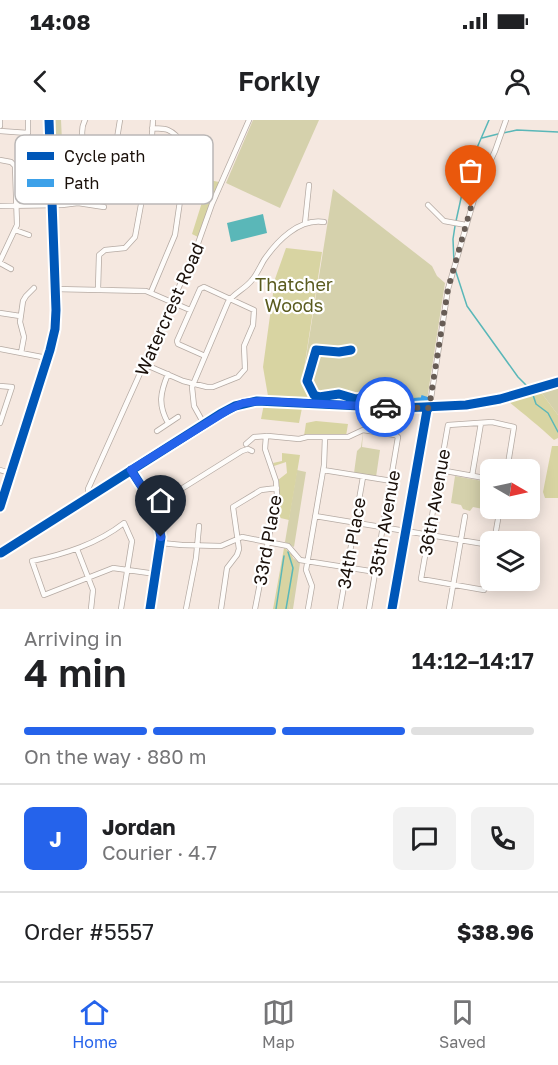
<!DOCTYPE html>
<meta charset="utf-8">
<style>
:root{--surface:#fff;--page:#f2f2f2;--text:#202124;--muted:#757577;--line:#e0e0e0;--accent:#2563eb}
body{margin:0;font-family:"Golos Text",sans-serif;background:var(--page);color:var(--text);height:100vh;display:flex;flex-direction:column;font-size:22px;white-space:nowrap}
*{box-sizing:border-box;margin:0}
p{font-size:20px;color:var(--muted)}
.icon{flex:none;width:33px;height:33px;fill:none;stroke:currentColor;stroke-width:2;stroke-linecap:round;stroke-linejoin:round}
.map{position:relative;height:489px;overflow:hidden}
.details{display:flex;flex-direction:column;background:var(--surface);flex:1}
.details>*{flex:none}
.needle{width:39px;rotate:99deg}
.controls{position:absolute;left:480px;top:339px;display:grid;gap:12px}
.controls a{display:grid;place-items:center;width:60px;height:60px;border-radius:9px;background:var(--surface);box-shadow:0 3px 15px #0003;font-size:30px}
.pin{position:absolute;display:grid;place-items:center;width:51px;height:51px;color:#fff;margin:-62px -26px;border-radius:50% 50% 50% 0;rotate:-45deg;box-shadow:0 0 6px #0007}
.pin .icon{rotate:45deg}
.courier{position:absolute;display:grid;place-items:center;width:60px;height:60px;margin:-30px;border:4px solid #2563eb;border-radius:50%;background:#fff;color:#222;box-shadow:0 2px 8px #0007}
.summary em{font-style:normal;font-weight:600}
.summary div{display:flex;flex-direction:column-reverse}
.summary{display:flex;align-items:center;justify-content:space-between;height:102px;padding:0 24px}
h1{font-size:39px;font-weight:600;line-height:45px}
.bar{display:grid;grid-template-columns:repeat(4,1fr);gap:9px 6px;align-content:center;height:72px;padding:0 24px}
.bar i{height:8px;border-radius:4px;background:var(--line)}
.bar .on{background:var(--accent)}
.bar p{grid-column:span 4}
.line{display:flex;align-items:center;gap:15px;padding:0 24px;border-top:2px solid var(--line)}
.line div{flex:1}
.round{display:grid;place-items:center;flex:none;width:63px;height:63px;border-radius:9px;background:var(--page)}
.status{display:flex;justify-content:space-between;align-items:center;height:42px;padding:0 30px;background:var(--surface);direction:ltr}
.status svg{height:16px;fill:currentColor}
header{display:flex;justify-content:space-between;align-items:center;height:78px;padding:0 24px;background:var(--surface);font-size:27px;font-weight:600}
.menu{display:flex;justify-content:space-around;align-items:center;height:84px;border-top:2px solid var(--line);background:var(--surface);font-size:16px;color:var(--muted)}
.menu a{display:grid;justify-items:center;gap:3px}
.menu .on{color:var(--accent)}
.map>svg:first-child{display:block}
.green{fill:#d5d1ac}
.forest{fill:#d8d4a2}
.water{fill:#5ab7b8}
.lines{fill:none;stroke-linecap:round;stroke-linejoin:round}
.stream{stroke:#5ab7b8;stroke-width:1.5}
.minor-casing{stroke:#b5aaa3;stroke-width:6}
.major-casing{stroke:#b5aaa3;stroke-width:8}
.minor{stroke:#fefcfa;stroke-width:4.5}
.major{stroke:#fefcfa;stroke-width:6}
.quiet{stroke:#3da1e9;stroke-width:8;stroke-dasharray:15 8;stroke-linecap:butt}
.cycleway-casing{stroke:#fff;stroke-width:13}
.cycleway{stroke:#0057b8;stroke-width:9}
.done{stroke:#675c55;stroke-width:6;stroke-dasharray:0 10.8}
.route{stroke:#2563eb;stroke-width:8}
.labels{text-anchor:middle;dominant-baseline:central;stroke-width:4.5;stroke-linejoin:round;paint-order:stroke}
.park-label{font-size:18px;fill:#5a5b1f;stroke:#fff}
.street-label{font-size:18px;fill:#1a100a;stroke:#fff}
.key{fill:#fff;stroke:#bab7b6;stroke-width:1.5}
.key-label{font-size:16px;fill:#1a100a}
</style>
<div class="status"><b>14:08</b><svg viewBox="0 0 49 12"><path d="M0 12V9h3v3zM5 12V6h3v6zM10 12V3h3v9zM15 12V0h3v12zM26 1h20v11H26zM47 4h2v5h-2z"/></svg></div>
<header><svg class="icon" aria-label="back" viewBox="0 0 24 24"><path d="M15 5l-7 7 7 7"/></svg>Forkly<svg class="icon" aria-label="person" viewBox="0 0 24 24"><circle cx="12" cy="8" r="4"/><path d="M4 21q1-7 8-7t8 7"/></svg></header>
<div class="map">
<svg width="558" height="489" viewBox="0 0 558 489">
<rect width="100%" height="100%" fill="#f5e8e0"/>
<path class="green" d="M54 0H61L62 21 55 23Z
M253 0H319L280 88 226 63Z
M333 69 432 146 437 156 445 163 427 280 424 285 309 282V268L305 259 308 251 304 250Z
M558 265V295L540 271Z
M363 312 362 327 380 330 376 357 354 353 357 331 361 327Z
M297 350 306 352 294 427 285 422Z
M455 356 488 362 483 389 473 387 470 391 463 389 461 385 451 383Z
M293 438 300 443 293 489H289L295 447Z"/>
<path class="forest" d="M209 60 219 62 198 117 192 114Z
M286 128 322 132 304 249 308 250 305 259 309 268V282L268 276 263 247 275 159Z
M540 271 558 295V318L554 320C539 306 525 295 509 282Z
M264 284 302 288 299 303 261 299Z
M316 301 348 304 346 316H304L306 303Z
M552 326H558V378H545L543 372Z
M282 333 300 335 289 400 276 397 279 377 278 360 287 353 286 342 274 346 273 343 282 341Z
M284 428C304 438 292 472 289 489H273Z"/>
<path class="water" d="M263 94 267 113 231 122 227 103Z"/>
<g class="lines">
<path class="stream" d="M503 13 517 10 558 12
M482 18 498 14
M456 101 467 51 489 0
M454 143 453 119 455 106
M455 149 467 186 518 257 529 268
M532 272 536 284 548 293 558 312
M276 489 284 436
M286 489 293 448 288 432"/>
<g class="minor-casing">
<path id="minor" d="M85 0C74 20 97 64 114 37L120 0
M0 6V0
M152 8C157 9 163 8 168 10 180 15 189 33 186 44
M0 11 28 13V0
M0 40 11 42 15 46 17 105 0 141
M144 70 174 76 180 81 175 115 151 172
M428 85 444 101 466 105
M0 86 62 85 78 83 104 87
M305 103 309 65
M15 110 29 115
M0 143 11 149
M55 169 146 171 190 190
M98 169 99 135 105 130 125 128 135 117 151 30 153 0
M0 193 20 196
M0 229 47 238
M21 233 24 217 20 202 23 181 26 176 34 168
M144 244 183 261 207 267H213L238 257 245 249 244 226 253 205 254 190 204 167 200 169 177 221 178 224 205 236
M0 266 12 267 0 303
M168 303C158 285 160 273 168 254
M204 304 194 286 192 267 228 182C234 173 245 169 252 160 257 154 260 147 264 140 277 121 299 98 324 102
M157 311 178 297
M246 324 254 317 268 316 299 319 307 317H348L363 310 395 315 398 317 369 489
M0 350 10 353
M131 350 155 387 161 417 150 489
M323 350 392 361
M440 350 490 359
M472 356 481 303
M88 377V369L196 129 212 84 249 0
M149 378 178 371 242 331 248 329 252 331
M315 396 490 425
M494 422 500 388
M161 423 182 425 221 426 242 417 288 426 300 440 376 452
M77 429 93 470 91 489
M0 433 220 294 235 286 257 281 402 288 466 285 500 279 558 262
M490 443 484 470 421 459 448 305 492 302 514 307 507 350
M121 489 132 421 124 403C97 424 65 434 32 441L44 475 113 448 156 454
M186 489 196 438 199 406
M221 489 227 448 237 435 239 429 233 387 261 370 277 368
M255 489 277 375 276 361 265 329 266 316
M308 489 312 466 306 450 324 345 325 317
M340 489 363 357
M395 489 426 310 448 169 477 69 495 31 506 0
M449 489 465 396"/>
</g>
<g class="major-casing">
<path id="major" d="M0 387 50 230 55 209 56 190 49 0"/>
</g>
<use href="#minor" class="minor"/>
<use href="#major" class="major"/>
<path class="quiet" d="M414 282 424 281 427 271"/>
<g class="cycleway-casing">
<path id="cycleway" d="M351 230 339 232 316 230 307 261 314 275 319 277 339 274 356 279 367 277
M131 350 155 387 161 417 150 489
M0 387 50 230 55 209 56 190 49 0
M1 433 220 294 235 286 257 281 402 288 466 285 500 279 558 262
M392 489 427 290 429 288"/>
</g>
<use href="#cycleway" class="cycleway"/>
</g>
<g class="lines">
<path class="done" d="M385 287 429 288 448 169 471 87"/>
<path class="route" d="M161 417 156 390 131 350 228 290 243 283 261 281 385 287"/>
</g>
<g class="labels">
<g class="park-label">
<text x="294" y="164">Thatcher<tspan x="294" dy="21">Woods</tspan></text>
</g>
<g class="street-label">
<text transform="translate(169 189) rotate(-66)">Watercrest Road</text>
<text transform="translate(434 382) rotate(-80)">36th Avenue</text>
<text transform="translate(384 403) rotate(-80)">35th Avenue</text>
<text transform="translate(267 420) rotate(-80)">33rd Place</text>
<text transform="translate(351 423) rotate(-80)">34th Place</text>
</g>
</g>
<rect x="15" y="15" width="198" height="69" rx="9" class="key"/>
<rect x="27" y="32" width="27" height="8" fill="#0057b8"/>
<rect x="27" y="59" width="27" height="8" fill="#3da1e9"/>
<g class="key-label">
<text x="64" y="42">Cycle path</text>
<text x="64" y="69">Path</text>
</g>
</svg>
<div class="controls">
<a><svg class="needle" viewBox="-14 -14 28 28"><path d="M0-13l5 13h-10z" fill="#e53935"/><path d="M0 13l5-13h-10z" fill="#757577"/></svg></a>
<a><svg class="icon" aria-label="layers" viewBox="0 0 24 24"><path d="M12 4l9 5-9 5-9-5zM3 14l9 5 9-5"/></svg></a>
</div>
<div class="pin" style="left:471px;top:87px;background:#ea580c"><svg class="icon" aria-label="bag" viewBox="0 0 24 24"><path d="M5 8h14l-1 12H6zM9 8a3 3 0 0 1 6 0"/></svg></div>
<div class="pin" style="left:161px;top:417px;background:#1f2937"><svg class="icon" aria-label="home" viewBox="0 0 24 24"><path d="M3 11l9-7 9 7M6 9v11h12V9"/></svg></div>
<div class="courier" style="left:385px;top:287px"><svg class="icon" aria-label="car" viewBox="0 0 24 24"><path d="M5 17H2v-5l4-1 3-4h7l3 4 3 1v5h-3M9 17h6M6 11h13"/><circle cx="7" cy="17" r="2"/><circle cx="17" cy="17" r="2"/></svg></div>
</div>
<section class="details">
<div class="summary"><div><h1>4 min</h1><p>Arriving in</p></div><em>14:12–14:17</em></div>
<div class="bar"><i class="on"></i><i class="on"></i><i class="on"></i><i></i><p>On the way · 880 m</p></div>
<div class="line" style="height:108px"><b class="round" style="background:var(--accent);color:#fff">J</b><div><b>Jordan</b><p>Courier · 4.7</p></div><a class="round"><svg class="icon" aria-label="chat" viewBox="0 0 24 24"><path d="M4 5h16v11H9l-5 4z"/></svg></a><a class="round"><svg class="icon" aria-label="phone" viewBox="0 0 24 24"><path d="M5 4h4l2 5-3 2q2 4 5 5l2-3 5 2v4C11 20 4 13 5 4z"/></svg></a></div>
<div class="line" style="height:78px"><div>Order #5557</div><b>$38.96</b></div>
</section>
<nav class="menu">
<a class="on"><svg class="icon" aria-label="home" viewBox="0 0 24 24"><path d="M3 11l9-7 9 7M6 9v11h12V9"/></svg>Home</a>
<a><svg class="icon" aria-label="map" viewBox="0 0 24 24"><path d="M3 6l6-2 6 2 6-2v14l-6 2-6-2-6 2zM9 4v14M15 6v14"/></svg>Map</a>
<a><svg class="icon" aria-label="saved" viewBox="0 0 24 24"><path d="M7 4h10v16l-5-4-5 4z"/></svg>Saved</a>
</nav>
